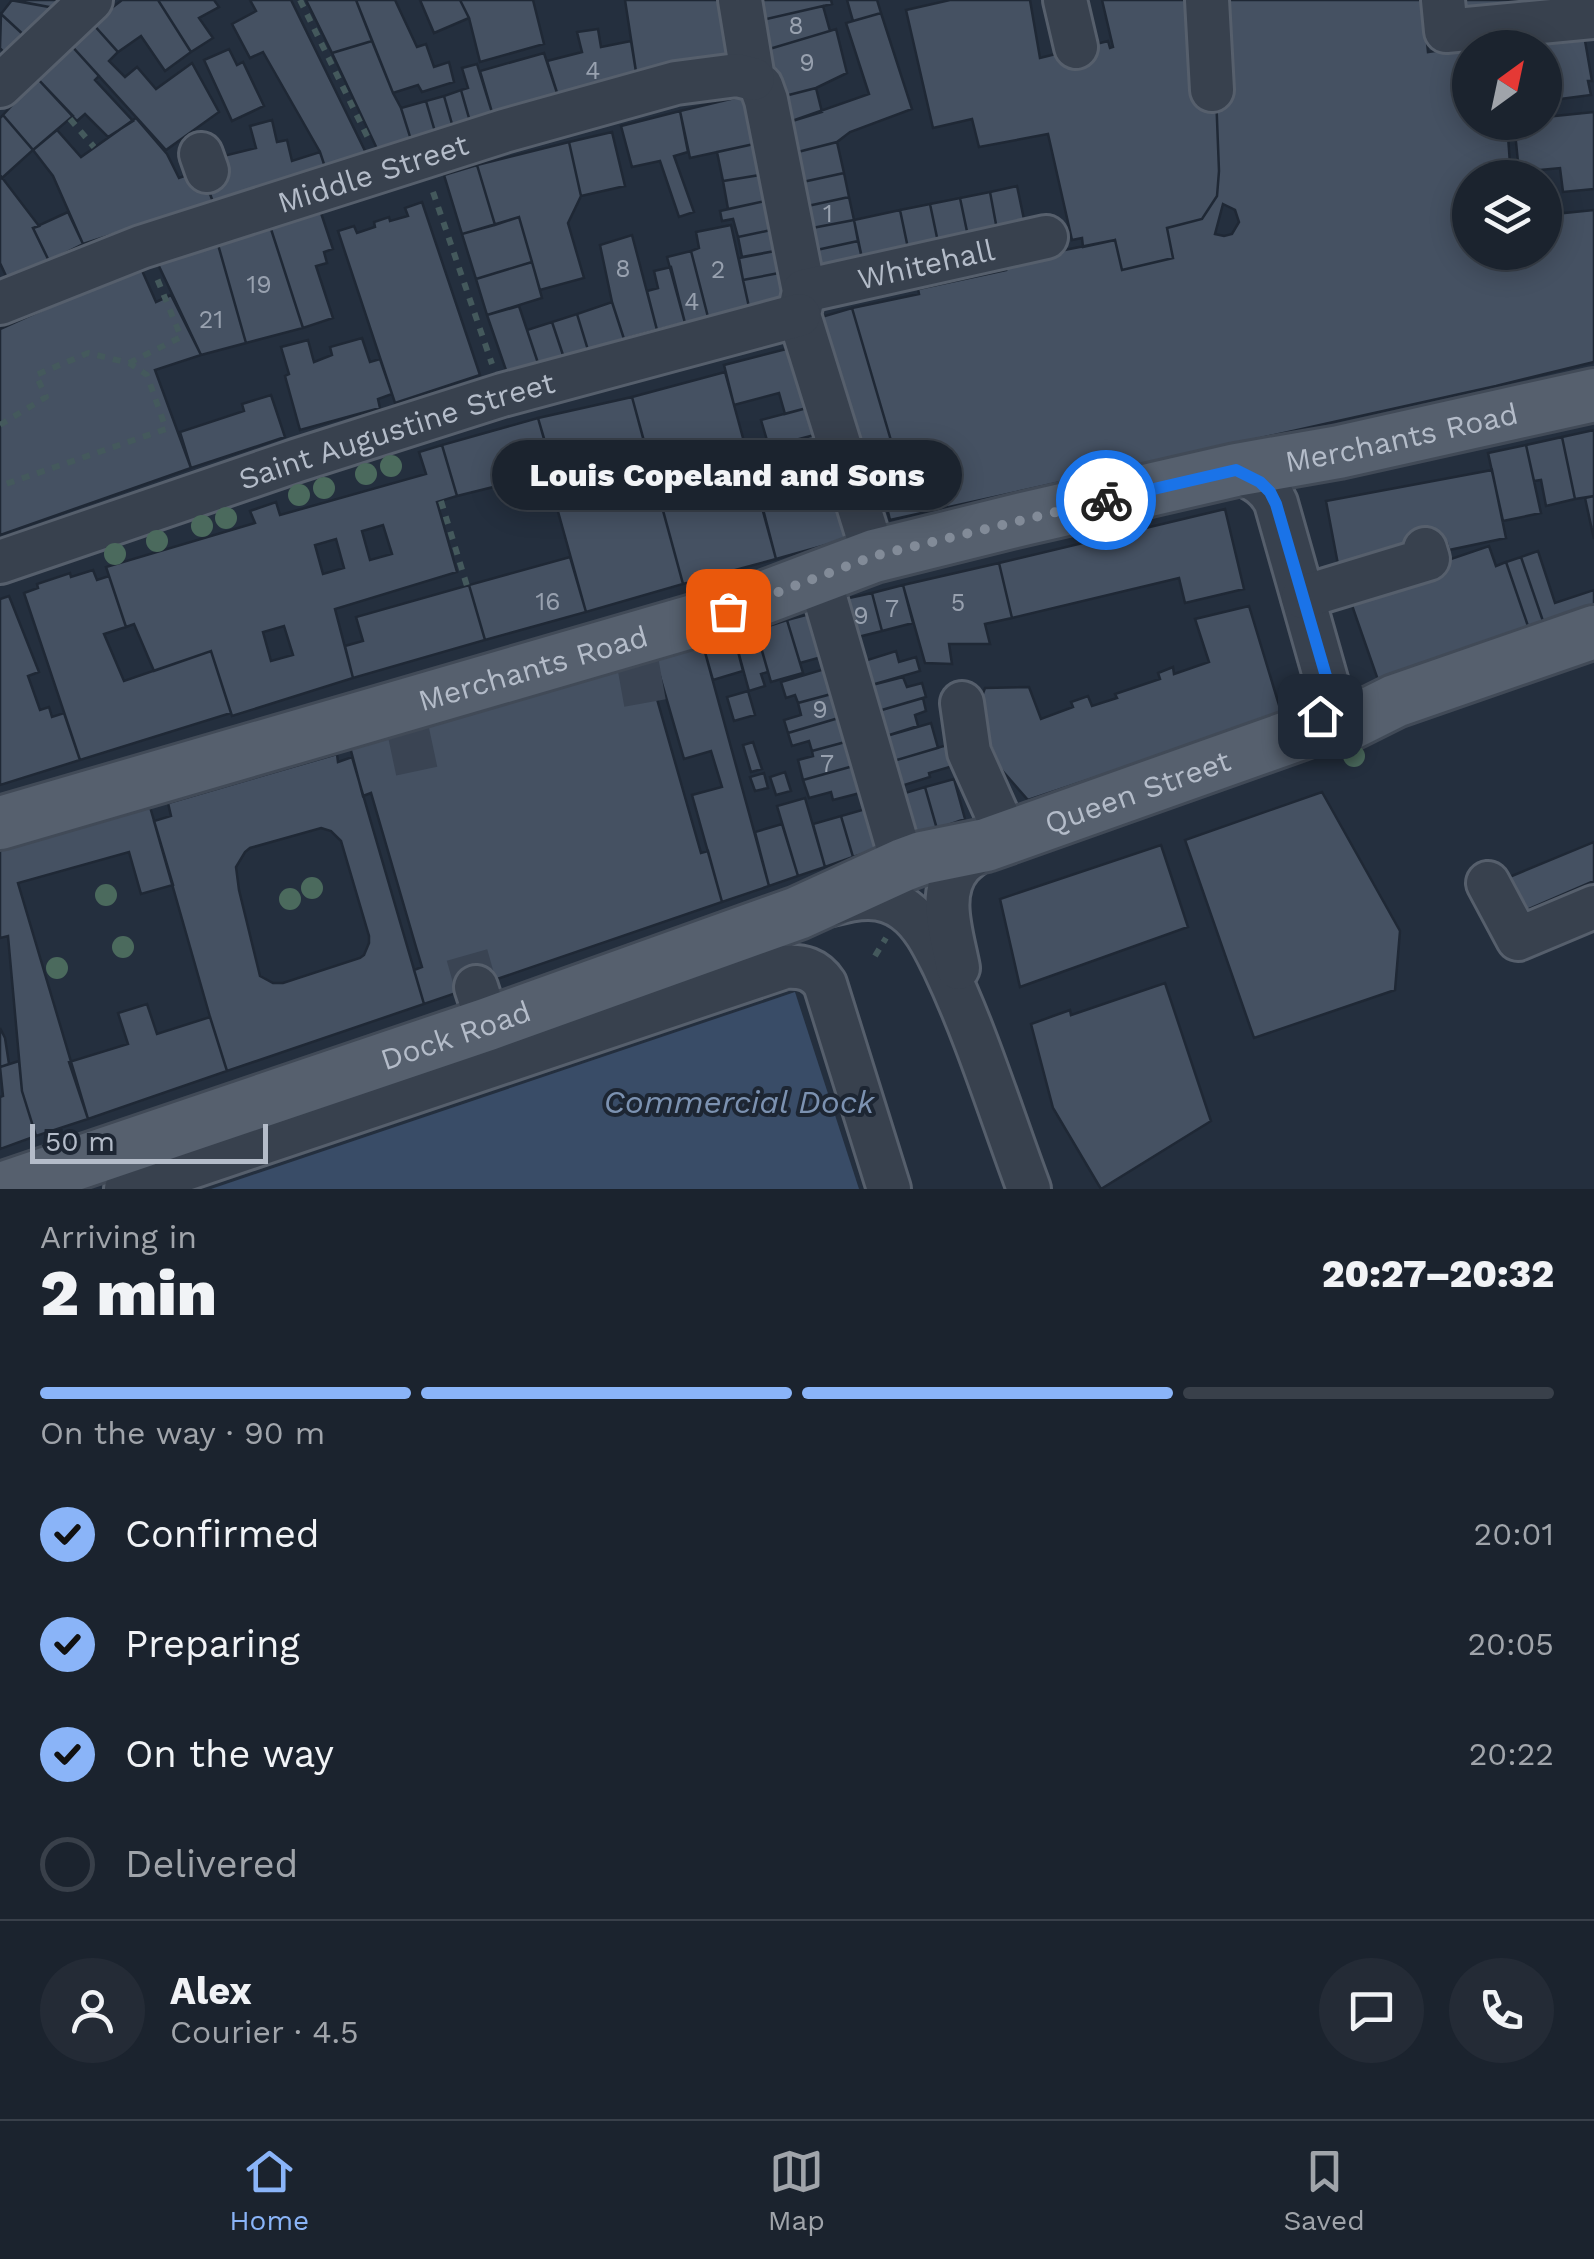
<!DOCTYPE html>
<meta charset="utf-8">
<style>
:root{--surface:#1b232e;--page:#242b36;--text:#f1f3f6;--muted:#a0a4aa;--line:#39404a;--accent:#8ab4f8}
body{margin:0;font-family:"Work Sans",sans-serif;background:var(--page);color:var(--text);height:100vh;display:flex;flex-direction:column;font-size:38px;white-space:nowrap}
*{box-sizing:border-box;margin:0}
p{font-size:32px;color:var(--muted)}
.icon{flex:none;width:55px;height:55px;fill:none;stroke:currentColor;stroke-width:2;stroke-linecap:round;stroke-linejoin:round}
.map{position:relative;height:1189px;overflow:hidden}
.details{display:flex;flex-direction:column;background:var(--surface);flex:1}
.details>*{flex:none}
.needle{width:65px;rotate:33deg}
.fabs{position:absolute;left:1452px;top:30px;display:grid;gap:20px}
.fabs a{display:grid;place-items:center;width:110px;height:110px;border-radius:50%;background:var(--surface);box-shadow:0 5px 25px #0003,0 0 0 2px var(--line);font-size:50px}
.scale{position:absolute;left:30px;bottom:25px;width:238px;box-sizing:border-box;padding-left:10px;border:5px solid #b4bcc9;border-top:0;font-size:28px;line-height:35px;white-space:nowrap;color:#b4bcc9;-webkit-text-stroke:8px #1d2633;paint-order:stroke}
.pin{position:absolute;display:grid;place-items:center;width:85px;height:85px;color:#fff;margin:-42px;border-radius:20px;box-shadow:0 5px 15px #0006}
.courier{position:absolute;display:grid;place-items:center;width:100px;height:100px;margin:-50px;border:8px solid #1a73e8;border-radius:50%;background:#fff;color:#222;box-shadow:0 2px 12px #0007}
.bubble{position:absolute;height:70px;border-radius:35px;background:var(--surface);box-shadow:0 5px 25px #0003,0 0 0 2px var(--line);font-size:32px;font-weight:800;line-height:70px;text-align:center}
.summary em{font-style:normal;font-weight:800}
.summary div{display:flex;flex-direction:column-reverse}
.summary{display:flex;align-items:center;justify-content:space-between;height:170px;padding:0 40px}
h1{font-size:65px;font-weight:800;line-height:75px}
.bar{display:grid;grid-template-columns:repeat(4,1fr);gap:15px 10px;align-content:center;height:120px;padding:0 40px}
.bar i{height:12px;border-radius:8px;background:var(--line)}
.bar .current{background:var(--accent)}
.bar p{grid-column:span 4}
.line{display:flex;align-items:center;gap:25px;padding:0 40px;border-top:2px solid var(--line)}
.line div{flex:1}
.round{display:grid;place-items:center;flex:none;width:105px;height:105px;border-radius:52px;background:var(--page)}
ol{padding:0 40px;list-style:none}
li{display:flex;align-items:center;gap:30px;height:110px}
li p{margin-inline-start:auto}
li .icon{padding:10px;border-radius:50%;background:var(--accent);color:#111;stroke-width:4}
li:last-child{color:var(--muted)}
li i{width:55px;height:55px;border:5px solid var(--line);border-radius:50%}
.tabs{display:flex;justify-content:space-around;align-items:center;height:140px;border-top:2px solid var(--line);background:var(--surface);font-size:28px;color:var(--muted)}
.tabs a{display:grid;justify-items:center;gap:5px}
.tabs .current{color:var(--accent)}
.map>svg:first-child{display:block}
.water{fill:#394c67}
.building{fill:#455162;stroke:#1f2835;stroke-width:2.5;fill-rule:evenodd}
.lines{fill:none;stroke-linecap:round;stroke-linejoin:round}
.minor-tunnel{stroke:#3a4453;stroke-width:42;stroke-dasharray:42 21;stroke-linecap:butt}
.minor-casing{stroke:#565f6c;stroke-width:48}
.major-casing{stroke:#414a57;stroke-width:58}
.path{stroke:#44595c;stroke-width:6;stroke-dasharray:8 8;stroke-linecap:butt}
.minor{stroke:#38414e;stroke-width:42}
.major{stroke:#56606e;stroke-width:52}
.tree{fill:#4b6a5d}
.done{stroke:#828b98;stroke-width:10;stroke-dasharray:0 18}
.route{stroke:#1a73e8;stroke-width:12}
.labels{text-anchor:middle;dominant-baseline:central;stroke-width:8;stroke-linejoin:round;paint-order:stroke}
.number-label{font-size:25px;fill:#98a1af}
.street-label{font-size:30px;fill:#b4bcc9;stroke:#1d2633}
.water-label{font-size:32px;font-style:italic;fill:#7c92b1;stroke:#1d2633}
</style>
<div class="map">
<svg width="1594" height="1189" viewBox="0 0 1594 1189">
<rect width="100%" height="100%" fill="#242f3e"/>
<path class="water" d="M795 992 859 1189H211Z"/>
<path class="building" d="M10 0H58L55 8Z
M12 0 55 8 27 38 1 14Z
M122 0H158L191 52 165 71 141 36 118 52 92 23Z
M158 0H214L219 7 199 18 213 38 191 52Z
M250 0H291L368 157 326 170 320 152 263 52 250 58 232 24 256 11Z
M306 0H356L372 41 332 53Z
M356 0H395L417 47 426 44 434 67 449 62 454 82 422 92 418 85 393 93Z
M420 0H460L469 18 434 33Z
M460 0H533L544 44 480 62 469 18Z
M625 0H723L731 58 637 78Z
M758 0H831L832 4 762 20Z
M847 0H877L881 13 853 21Z
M950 0H1030L1040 58 1108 41 1110 48 1113 47 1102 0H1190L1216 94 1219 171 1217 196 1202 219 1167 228 1173 258 1122 270 1115 240 1083 247 1082 238 1072 240 1048 134 979 147 972 119 933 128 906 10Z
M1209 0H1423L1428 52 1583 29 1592 81H1588L1591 95 1545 101V48H1470V122H1507L1511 178H1470V252H1545V215L1594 210V362L1496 386 890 520 877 467 897 461 852 308 919 294 918 289 1006 270 1004 262 1115 240 1122 270 1173 258 1167 228 1202 219 1217 196 1219 171 1216 94Z
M1454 0H1579L1456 16Z
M823 6 830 31 766 50 762 20Z
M881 13 912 109 850 132 837 142 790 154 783 124 869 94 846 23Z
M1 14 27 38 9 58 0 48Z
M92 23 118 52 109 61 125 77 137 67 156 89 192 63 219 112 166 150 70 44Z
M598 29 601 47 631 41 637 78 559 99 547 61 582 52 577 32Z
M836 29 847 73 816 88 777 98 766 50Z
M372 41 393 93 401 108 412 143 379 153 332 53Z
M70 44 99 76 95 80 133 121 108 137 85 114 77 121 37 78Z
M229 49 237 65 243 62 264 106 232 121 204 60Z
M544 53 559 99 494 119 480 71Z
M477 64 494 119 471 125 461 90 468 88 462 68Z
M37 78 73 116 33 150 3 115Z
M816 88 822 112 783 124 777 98Z
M461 90 471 125 454 131 444 96Z
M444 96 454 131 436 135 426 101Z
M743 96 754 144 690 158 680 111Z
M426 101 436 135 412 143 401 108Z
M680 111 688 152 674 156 694 212 679 217 660 161 632 167 621 126Z
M1594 112V189L1563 192 1560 168 1519 172 1514 122H1545V117Z
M3 115 33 150 2 178 0 175V118Z
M136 118 167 154 179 178 201 170 213 202 83 244 53 176 33 150 57 130 81 157Z
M272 120 277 142 287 140 292 161 320 152 326 170 213 202 202 172 211 159 256 148 250 126Z
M612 132 625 186 581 196 569 142Z
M569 142 581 196 568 223 584 278 540 290 519 217 495 225 477 165Z
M837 142 844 173 798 183 790 154Z
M754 144 760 175 723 181 717 152Z
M477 165 495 225 462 234 444 175Z
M844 173 849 197 803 207 798 183Z
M0 175 39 226 33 228 49 261 7 278 0 263Z
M760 175 765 201 728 209 723 181Z
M1017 186 1026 229 998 235 990 192Z
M990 192 998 235 969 241 960 198Z
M849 197 854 220 807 229 803 207Z
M960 198 969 241 939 247 930 204Z
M765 201 771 230 738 237 733 219 722 221 720 211Z
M422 202 480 375 395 403 338 231 354 226 357 233 375 227 374 222 389 217 390 221 408 216 405 208Z
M930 204 939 247 909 253 900 210Z
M1223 204 1235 210 1239 222 1232 234 1224 236 1215 234Z
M320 210 333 249 324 252 327 263 316 266 333 318 303 328 270 226Z
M900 210 909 253 863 263 854 220Z
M68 212 83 244 49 261 33 228Z
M519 217 532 262 476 279 462 234Z
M854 220 858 241 812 251 807 229Z
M731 225 749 307 708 317 691 251 699 248 696 232Z
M270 226 303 328 246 343 217 241Z
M771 230 775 251 742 257 738 237Z
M632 235 657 330 624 339 612 302 600 245Z
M217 241 246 343 201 355 157 262Z
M858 241 863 263 816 272 812 251Z
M691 251 708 317 685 323 667 257Z
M775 251 779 273 743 280 739 258Z
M532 262 542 298 487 315 476 279Z
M140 266 156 302 171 295 201 355 155 370 191 468 0 535V329Z
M671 267 685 323 657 330 647 291 658 288 654 271Z
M779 273 784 299 749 307 743 280Z
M612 302 624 339 588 350 577 314Z
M519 306 539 366 508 376 487 315Z
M852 308 897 461 863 471 818 318Z
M577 314 588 350 564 358 552 322Z
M552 322 564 358 539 366 527 330Z
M362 338 370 362 380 359 392 394 378 399 380 408 300 430 285 376 289 374 281 347 308 340 314 362 332 355 330 347Z
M798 346 814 406 785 414 779 393 734 405 724 365Z
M725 372 776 559 683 584 632 397Z
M271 395 285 437 191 468 180 432 244 411 242 404Z
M632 397 650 464 558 488 538 418Z
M814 406 822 433 769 447 761 420Z
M538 418 554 472 457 496 442 445Z
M1594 430V496L1575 499 1562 437Z
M822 433 827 453 774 468 769 447Z
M1562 437 1575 499 1546 506 1541 480 1534 481 1526 445Z
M442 445 457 496 437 502 457 572 335 609 353 678 232 716 211 651 154 671 134 624 126 627 106 567 255 523 250 511 276 502 280 515 426 474 419 452ZM383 525 392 554 370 560 362 531ZM336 539 344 568 323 574 315 545ZM284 626 293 655 271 661 263 632Z
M1526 445 1541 513 1503 521 1488 453Z
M827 453 832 470 779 485 774 468Z
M832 470 851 538 776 559 758 490Z
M1492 470 1506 538 1449 550 1447 543 1404 554 1340 575 1326 501Z
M655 481 683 584 586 612 557 508Z
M1594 496V539L1585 498Z
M1225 509 1244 589 1185 603 1179 578 1012 618 999 563Z
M1489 546 1496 566 1506 562 1529 629 1378 680 1348 594Z
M1538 551 1555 603 1594 590V607L1544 624 1521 557Z
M570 557 586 612 485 640 469 585Z
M1521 557 1544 624 1529 629 1506 562Z
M999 563 1012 618 985 624 990 644H949L952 664 925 663 903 585Z
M93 570 97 580 109 576 126 627 104 634 124 681 211 651 231 713 80 760 24 593 38 588 37 584 70 573 71 577Z
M469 585 485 640 353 678 345 646 363 641 356 617Z
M903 585 913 623 882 631 872 593Z
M872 593 882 631 850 639 840 600Z
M9 596 39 672 28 676 40 710 49 707 52 717 64 713 80 760 0 785V599Z
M1249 606 1282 715 1028 800 1000 768 984 730 980 711 982 696 985 688 1029 687 1041 719 1073 707 1071 702 1088 696 1092 706 1117 698 1115 694 1160 679 1158 673 1173 667 1174 674 1209 662 1195 619Z
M817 612 829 655 800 663 787 620Z
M787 620 803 673 771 682 756 630Z
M756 630 768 672 761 674 765 686 749 691 734 636Z
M734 636 743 671 713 680 703 645Z
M703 645 769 886 722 902 692 795 722 787 711 751 684 759 655 659Z
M896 651 899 662 916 657 920 671 868 686 861 662Z
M655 659 665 696 657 699 701 853 708 851 722 902 424 1004 414 970 422 967 416 947 371 793 363 796 350 747Z
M828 668 835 693 798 703 795 695 786 698 781 682Z
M903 677 907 687 922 683 926 697 875 712 868 686Z
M748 691 755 715 734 721 727 697Z
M835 693 842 717 788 733 784 720 801 715 798 703Z
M923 698 926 711 915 715 918 726 883 737 875 712Z
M842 717 849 741 812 751 809 741 792 746 788 733Z
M931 723 938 748 890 762 883 737Z
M849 741 857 765 803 780 798 760 813 756 812 751Z
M753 742 762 769 751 772 743 745Z
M947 745 953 766 929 773 930 777 898 787 890 762Z
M337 754 338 762 352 757 424 1004 227 1071 210 1017 154 821 171 816 168 803ZM321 828 331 831 341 841 369 936V943L364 955 360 958 283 983H273L260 976 239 890 236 867 245 852 250 848Z
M857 765 864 792 833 800 831 792 809 798 803 780Z
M785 772 791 791 776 795 770 777Z
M764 773 768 788 755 791 750 777Z
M954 779 965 819 937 829 925 787Z
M925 787 937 829 908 839 895 796Z
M1322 792 1400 931 1395 990 1254 1038 1185 840Z
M805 798 825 867 798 876 777 806Z
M150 807 173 885 141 894 129 852 18 883 88 1119 36 1136 22 1091 8 936 0 938V849Z
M869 808 882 848 853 857 841 816Z
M841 816 853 857 825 867 813 824Z
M782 824 798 876 769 886 755 832Z
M1594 842V881L1522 912 1507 878Z
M1161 845 1188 927 1020 987 1000 899Z
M1165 983 1211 1121 1101 1189 1053 1108 1031 1024 1070 1010 1071 1015Z
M147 1004 157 1034 210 1017 227 1071 88 1119 69 1062 128 1044 118 1013Z
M0 1028 5 1038 9 1064 0 1067Z
M19 1061 22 1091 36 1136 0 1149V1097L3 1096 0 1067Z"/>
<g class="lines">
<path class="minor-tunnel" d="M638 664 645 703
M408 730 418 777
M467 955 476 987"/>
<g class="minor-casing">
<g id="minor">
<path d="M740 0 753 79 761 86 766 100 804 291 799 315 874 556"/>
<path d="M1065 0 1076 47"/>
<path d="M1207 0 1212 90"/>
<path d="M1443 0 1446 31 1594 17"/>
<path d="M0 86 91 0"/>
<path d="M201 154 207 171"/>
<path id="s1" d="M804 291 1046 237"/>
<path id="s2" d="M0 303 141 247 504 131 676 83 737 75 753 79"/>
<path d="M1236 470C1254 479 1268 485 1276 503L1327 683 1323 711 1310 730"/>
<path id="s3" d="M0 562 298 460 502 395 799 315"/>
<path d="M819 577 903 865"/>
<path d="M1303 597 1428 559 1425 549"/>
<path d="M962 703 969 752 1007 837"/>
<path d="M1488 883 1518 939 1594 907"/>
<path d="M832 904C857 897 882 893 905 910 924 924 934 946 944 966 978 1038 1001 1114 1029 1189"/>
<path d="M958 968C952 935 936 893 961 865 968 858 978 851 986 845"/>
<path d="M476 987 488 1024"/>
<path d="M126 1189 785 967C803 966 815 969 825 984L889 1189"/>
</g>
</g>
<g class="major-casing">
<g id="major">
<path id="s4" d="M0 823 728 611 874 556 1023 519 1236 470 1339 452 1594 395"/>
<path id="s5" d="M1 1189 488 1024 798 913 903 865 922 858 986 845 1310 730 1347 725 1395 701 1594 632"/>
</g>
</g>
<path class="path" d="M300 0 368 138
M70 119 94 147
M433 192 492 364
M129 363 181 337 156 276
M0 425 46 397 36 375 88 353 129 363 147 375 166 429 0 486
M441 501 467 586
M875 956 886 938"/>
<use href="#minor" class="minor"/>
<use href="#major" class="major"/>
</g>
<g class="tree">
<circle cx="391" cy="466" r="11"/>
<circle cx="366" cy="474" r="11"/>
<circle cx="324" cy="488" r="11"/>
<circle cx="299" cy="495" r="11"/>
<circle cx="226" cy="518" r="11"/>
<circle cx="202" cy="526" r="11"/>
<circle cx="157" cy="541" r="11"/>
<circle cx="115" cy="554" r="11"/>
<circle cx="1354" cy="756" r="11"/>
<circle cx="312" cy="888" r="11"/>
<circle cx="106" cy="895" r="11"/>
<circle cx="290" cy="899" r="11"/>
<circle cx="123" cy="947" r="11"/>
<circle cx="57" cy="968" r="11"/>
</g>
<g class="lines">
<path class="done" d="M728 611 874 556 1106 500"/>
<path class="route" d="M1106 500 1236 470 1260 482 1270 492 1276 504 1328 683 1326 698 1320 716"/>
</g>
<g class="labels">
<g class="number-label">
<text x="796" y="25">8</text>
<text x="807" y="62">9</text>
<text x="593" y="70">4</text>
<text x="828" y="213">1</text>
<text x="623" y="268">8</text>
<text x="718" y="269">2</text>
<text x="259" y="284">19</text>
<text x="692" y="301">4</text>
<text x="211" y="319">21</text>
<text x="548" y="601">16</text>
<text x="958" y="602">5</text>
<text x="892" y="608">7</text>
<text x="861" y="615">9</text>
<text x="820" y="709">9</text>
<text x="827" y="763">7</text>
</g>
<g class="street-label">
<text stroke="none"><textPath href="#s2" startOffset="395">Middle Street</textPath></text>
<text stroke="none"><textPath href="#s1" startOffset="125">Whitehall</textPath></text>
<text stroke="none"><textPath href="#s3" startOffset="418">Saint Augustine Street</textPath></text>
<text stroke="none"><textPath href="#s4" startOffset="1455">Merchants Road</textPath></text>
<text stroke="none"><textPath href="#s4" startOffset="555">Merchants Road</textPath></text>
<text stroke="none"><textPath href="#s5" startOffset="1205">Queen Street</textPath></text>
<text stroke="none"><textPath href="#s5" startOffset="480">Dock Road</textPath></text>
</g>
<g class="water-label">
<text x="739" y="1102">Commercial Dock</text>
</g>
</g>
</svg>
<div class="fabs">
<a><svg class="needle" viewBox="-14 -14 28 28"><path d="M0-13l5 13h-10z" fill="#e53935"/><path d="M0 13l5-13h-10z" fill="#a0a4aa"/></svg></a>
<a><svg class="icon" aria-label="layers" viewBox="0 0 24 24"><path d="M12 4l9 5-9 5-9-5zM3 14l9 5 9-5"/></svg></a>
</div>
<div class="scale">50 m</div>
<div class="pin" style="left:728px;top:611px;background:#ea580c"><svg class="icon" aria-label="bag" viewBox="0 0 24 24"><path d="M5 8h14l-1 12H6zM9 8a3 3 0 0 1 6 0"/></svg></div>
<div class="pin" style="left:1320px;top:716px;background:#1f2937"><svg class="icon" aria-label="home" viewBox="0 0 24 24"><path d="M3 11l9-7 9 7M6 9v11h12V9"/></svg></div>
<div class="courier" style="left:1106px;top:500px"><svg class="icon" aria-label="bike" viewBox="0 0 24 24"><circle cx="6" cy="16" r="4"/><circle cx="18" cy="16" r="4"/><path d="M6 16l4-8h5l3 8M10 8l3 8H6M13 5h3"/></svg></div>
<div class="bubble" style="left:492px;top:440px;width:470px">Louis Copeland and Sons</div>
</div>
<section class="details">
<div class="summary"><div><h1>2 min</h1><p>Arriving in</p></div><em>20:27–20:32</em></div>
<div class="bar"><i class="current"></i><i class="current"></i><i class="current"></i><i></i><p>On the way · 90 m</p></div>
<ol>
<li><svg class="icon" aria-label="check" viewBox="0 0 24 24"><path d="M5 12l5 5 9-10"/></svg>Confirmed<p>20:01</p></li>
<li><svg class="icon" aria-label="check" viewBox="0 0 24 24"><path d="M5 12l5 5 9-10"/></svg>Preparing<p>20:05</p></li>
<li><svg class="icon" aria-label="check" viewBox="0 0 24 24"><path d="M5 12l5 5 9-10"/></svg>On the way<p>20:22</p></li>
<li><i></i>Delivered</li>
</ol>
<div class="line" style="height:180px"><a class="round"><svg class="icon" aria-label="person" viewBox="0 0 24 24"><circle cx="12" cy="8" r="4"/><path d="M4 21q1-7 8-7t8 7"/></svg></a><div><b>Alex</b><p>Courier · 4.5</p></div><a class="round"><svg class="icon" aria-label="chat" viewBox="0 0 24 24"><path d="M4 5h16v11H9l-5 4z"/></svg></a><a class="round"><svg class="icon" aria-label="phone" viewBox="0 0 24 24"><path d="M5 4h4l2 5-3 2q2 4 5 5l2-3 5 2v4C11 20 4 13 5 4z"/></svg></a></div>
</section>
<nav class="tabs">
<a class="current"><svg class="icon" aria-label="home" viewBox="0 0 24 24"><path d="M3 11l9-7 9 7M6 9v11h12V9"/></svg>Home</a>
<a><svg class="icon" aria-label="map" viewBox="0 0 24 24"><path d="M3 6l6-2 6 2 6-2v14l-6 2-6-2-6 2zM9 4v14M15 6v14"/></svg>Map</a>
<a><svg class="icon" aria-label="saved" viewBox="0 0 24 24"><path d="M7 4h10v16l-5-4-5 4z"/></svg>Saved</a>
</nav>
